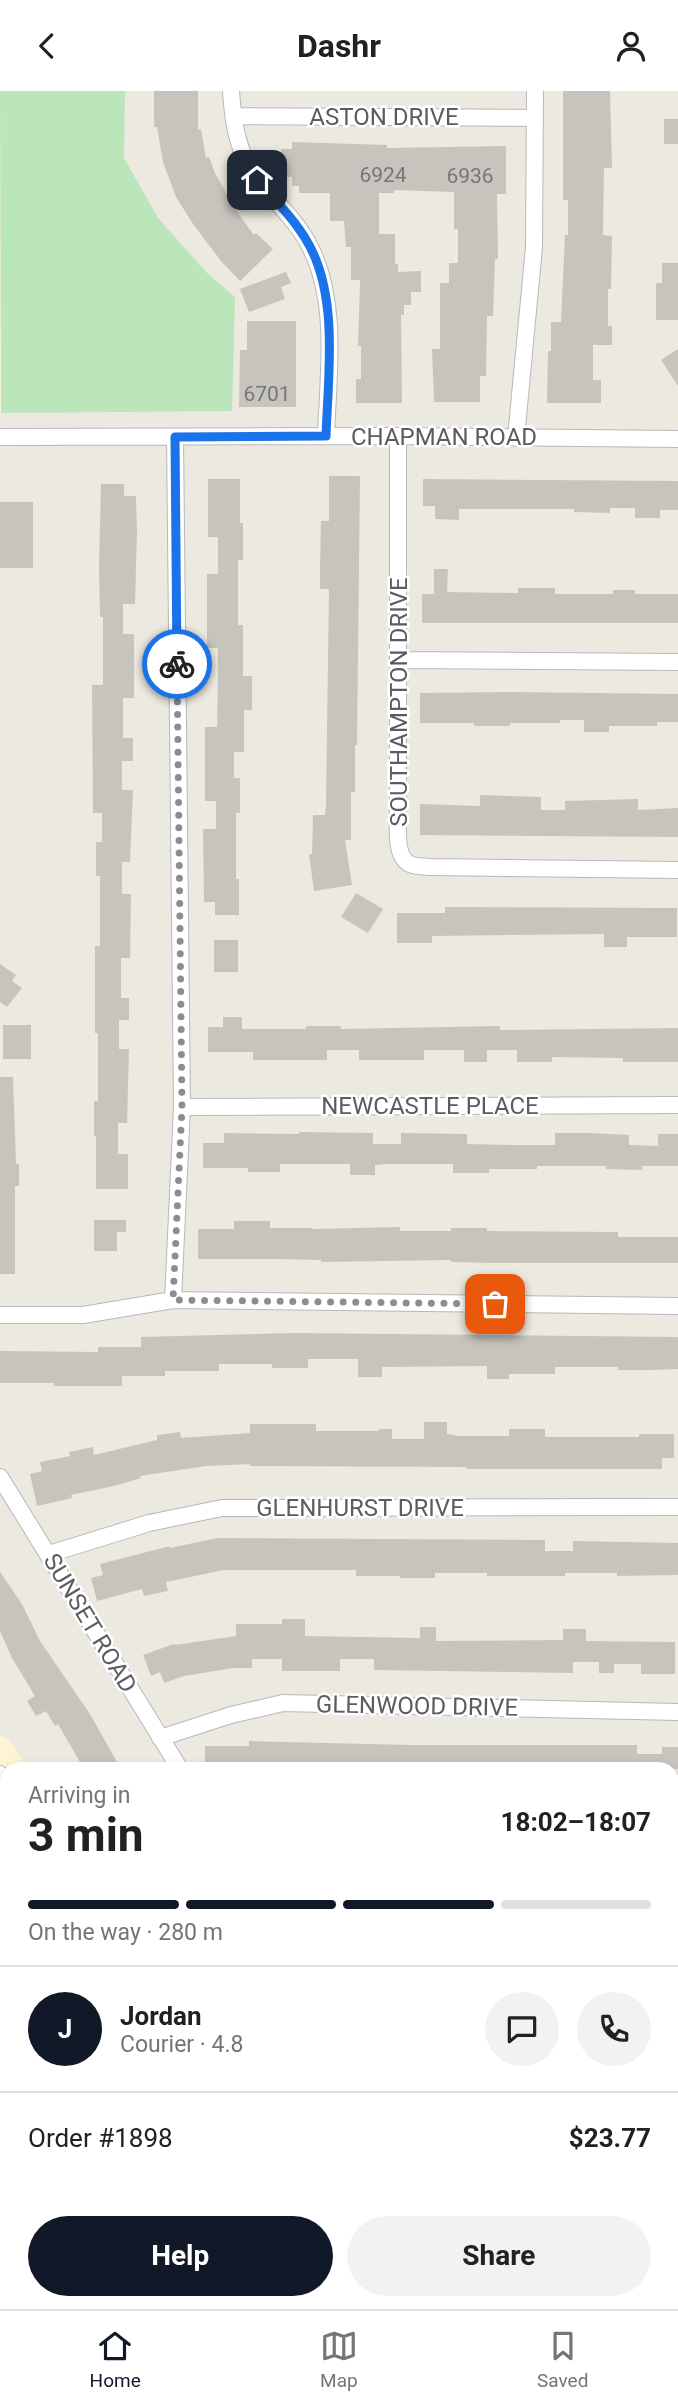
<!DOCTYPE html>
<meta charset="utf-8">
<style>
:root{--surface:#fff;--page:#f2f2f2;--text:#202124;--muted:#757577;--line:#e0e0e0;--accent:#111827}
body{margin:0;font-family:Roboto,sans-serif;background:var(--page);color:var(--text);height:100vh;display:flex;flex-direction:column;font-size:26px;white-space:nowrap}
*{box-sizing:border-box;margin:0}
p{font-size:23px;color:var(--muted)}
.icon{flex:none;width:38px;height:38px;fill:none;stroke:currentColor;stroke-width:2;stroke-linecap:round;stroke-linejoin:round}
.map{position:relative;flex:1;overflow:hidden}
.sheet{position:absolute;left:0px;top:1671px;width:679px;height:548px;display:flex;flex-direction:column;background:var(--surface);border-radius:21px 21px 0 0;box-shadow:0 4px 10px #0003}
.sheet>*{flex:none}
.pin{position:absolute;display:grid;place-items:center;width:60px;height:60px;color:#fff;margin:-30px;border-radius:14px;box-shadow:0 4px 10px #0006}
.courier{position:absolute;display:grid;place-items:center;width:70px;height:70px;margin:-35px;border:5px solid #1a73e8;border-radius:50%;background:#fff;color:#222;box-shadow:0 2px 9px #0007}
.headline em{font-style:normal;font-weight:700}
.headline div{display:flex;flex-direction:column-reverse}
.headline{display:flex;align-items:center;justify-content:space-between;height:119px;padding:0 28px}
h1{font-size:46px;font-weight:700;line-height:52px}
.bar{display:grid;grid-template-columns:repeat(4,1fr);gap:10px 7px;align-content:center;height:84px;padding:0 28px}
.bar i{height:9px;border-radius:5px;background:var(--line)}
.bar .active{background:var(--accent)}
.bar p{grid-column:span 4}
.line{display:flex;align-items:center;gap:18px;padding:0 28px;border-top:2px solid var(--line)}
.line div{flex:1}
.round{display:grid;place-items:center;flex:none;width:74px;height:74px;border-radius:37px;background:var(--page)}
.button{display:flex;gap:14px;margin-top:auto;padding:14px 28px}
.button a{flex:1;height:80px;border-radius:42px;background:var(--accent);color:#fff;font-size:28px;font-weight:700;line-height:80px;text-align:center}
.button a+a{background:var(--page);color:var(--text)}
header{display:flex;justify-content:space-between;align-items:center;height:91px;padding:0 28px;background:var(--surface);font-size:32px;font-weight:700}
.menu{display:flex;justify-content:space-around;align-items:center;height:98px;border-top:2px solid var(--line);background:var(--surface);font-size:19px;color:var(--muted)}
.menu a{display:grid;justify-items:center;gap:4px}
.menu .active{color:var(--accent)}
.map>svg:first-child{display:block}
.commercial{fill:#fef4d3}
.green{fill:#bbe5bb}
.building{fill:#c7c4bd}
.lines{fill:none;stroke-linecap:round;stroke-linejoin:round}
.minor-casing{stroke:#b6b8bd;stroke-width:18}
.major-casing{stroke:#f3c552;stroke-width:21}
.minor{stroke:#fff;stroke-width:16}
.major{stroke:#fff0a2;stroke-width:19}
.done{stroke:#8c8d8d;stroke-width:7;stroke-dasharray:0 12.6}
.route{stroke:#1a73e8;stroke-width:9}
.labels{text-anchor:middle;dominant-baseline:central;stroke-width:5;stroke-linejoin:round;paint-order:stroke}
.number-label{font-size:21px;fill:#747678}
.street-label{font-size:24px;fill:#595c61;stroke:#fff}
</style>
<header><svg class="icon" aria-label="back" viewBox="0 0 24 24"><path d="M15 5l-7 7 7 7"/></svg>Dashr<svg class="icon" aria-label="person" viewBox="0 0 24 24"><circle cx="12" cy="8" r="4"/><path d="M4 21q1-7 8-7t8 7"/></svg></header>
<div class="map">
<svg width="678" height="2218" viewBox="0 0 678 2218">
<rect width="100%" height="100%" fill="#ece9e0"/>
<path class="commercial" d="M0 49H1V322H0Z
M0 1644 9 1648 27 1678H7V2199H0Z"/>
<path class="green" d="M0 0H125L124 67 158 127 207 182 235 206 232 320 1 322Z"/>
<path class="building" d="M154 0H198V39L201 38 206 67 209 66 215 82 235 118 254 144 256 142 273 158 240 190 221 170 193 133 176 106 163 71 157 36H154Z
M563 0H610L612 77H604L603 144 612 145 611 198H608V235H612V254H593V289H601V312H547L548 260H551V231H561L565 144H568V109H563Z
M664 28H678V53H664Z
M292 51 387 54V57L506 55V103H497L498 168H495L493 225H487L486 285H480V311H434L432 258H440V192H449V172H458V138H454V101L394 99V102H379V143H395V173H398V181L421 180V201H411V214H404V224H401L402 312H356V288H361V255H358L360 189H351V156H346L344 130H330V102H299V95H292V86H285V76H281V58H292Z
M662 172H678V229H656V192H662Z
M286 181 291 192 281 196 285 208 249 221 240 198Z
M247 230H296V316H239L240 259H247Z
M678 258V295L661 269Z
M329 385H360L357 654H355V701H351V749H345L352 794 314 800 309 763H312L313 724H325L326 713 329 498H320V476L321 430H329Z
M208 388H240V432H243V469H238V534H243V585H252V619H244V661H234V687H240V722H236V788H239V824H215V811H204L203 738H216V710H205V636H217L218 585V557H207V483H218V446H208Z
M423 388 678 390V419H660V427H635V417H610V422L574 421V418H459V429L435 428V415H423Z
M101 393H124V405H136L137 439 135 513H123V543H134V607H123V647H133V670H122V699H133L130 771H122V803H131L130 867H121V907H129V929H119V958H129L127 1032H118V1063H128V1098H96V1045H94V1010H98V942H95V855H100V785H96V751H102V722H93L92 594H103V526H100L99 474Z
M0 411H33V477H0Z
M434 478H448L447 501 518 502V497H555V503H613V499H635V503H678V532H422V503H434Z
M510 601 678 603V631H657V635H609V641H584V629H560V632H510V635H474V632H420V602Z
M480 704 541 706V719H565V710L638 708V719L678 717V746L420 744V713L480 715Z
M356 802 383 818 368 842 341 826Z
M445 816 677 817V846H627V856H604V843L432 845V852H397V822H445Z
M214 849H238V881H214Z
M0 873 16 884 12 890 22 897 7 916 0 911Z
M223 926H242V938H306V935H341V938L500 935V939L678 937V971H623V967L552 966V971H517V959H487V971H464V959H424V969H359V959H327V969H253V961H208V936H223Z
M3 934H31V968H3Z
M0 986H13L16 1073H19V1095H15V1183H0Z
M299 1041 373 1042V1053H401V1042L467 1043V1053L515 1054H555V1042H591L629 1044V1054L658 1055V1043H678V1075H642V1079L606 1078V1075H537V1078H489V1082H453V1073H386L375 1074V1084H350V1073H280V1081H248V1077H203V1052H224V1042L299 1043Z
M94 1129H126V1141H117V1160H94Z
M234 1130H270V1137H312V1138L400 1136V1140H451V1137H487V1140L618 1141V1146H678V1172H495L451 1171V1169L321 1171V1169L279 1168H198V1138H234Z
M296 1242 678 1246V1278L651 1279H618V1276H555V1283H509V1288H487V1275L382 1276V1286H358V1268H308V1277H272V1273H219V1280H165V1285H122V1295H54V1292H0V1260L98 1261V1256H141V1246Z
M424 1331H447V1343L459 1345H509V1338H545V1346H639V1343H674V1367H662V1378H466V1376L250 1375V1373L206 1375 140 1385 141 1387 114 1395 71 1404 72 1407 37 1415 30 1383 42 1380 40 1371 70 1365 69 1361 93 1356 94 1364 157 1349V1344L180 1341 181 1347 250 1342V1333H316V1340H379V1338H392V1348H424Z
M217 1447 545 1449V1460H573V1450L678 1452V1484L617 1485V1482H565V1485H487V1482H435V1487H400V1485H356V1479H224L166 1491 168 1500 144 1505 142 1498 97 1510 91 1487 103 1484 100 1473 170 1455V1457Z
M0 1481 22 1513 40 1550 90 1623 121 1678H84L58 1633 55 1635 46 1620 36 1625 27 1610 35 1605 12 1567 0 1540Z
M282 1528H305V1545L420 1547V1536H436V1550L563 1549V1538H586V1550L675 1551V1583H641V1573H614V1582H599V1571H573V1582L374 1579V1568H340V1580H282V1568H252V1577H233L184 1585 164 1592 160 1581 151 1585 143 1564 174 1553 175 1554 236 1545V1533H282Z
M249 1650 409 1654H637V1663H662V1656H678V1678H205V1655H249Z"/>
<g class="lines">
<g class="minor-casing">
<path id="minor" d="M231 0C233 33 238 64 259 91 276 112 297 130 309 154 339 210 328 284 326 345
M233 25 535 27
M398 345V724C398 737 395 764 408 772 413 776 423 775 430 776L678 779
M0 346 398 345 678 348
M516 347 534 156 535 0
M399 569 678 571
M182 1016 678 1014
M173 1209 182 1016 175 346
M0 1224H83L173 1209 678 1215
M0 1386 180 1678
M49 1463 149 1432 222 1417 678 1416
M160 1647 231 1624 283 1612 678 1621
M0 1683 7 1694
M672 1822H678
M0 1862 7 1877
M0 1959H7
M0 2000H7
M672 2027 678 2026
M0 2044H7
M0 2187 7 2184
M308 2212 311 2218
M465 2212V2218"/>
</g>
<g class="major-casing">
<path id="major" d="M0 2215 131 2218"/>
</g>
<use href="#minor" class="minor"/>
<use href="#major" class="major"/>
</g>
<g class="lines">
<path class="done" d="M177 573 182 1016 173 1209 495 1213"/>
<path class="route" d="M177 573 175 346 326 345C328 286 339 206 308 152 295 129 275 109 257 89"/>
</g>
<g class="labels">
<g class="number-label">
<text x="383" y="84">6924</text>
<text x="470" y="85">6936</text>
<text x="267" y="303">6701</text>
</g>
<g class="street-label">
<text x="384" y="26">ASTON DRIVE</text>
<text x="444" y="346">CHAPMAN ROAD</text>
<text transform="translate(399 611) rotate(-90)">SOUTHAMPTON DRIVE</text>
<text x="430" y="1015">NEWCASTLE PLACE</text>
<text x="360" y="1417">GLENHURST DRIVE</text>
<text transform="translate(90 1532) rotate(59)">SUNSET ROAD</text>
<text transform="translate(417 1615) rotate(1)">GLENWOOD DRIVE</text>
</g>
</g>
</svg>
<div class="pin" style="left:495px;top:1213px;background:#ea580c"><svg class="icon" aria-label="bag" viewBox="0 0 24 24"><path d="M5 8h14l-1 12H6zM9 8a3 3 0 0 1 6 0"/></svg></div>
<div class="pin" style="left:257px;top:89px;background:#1f2937"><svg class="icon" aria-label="home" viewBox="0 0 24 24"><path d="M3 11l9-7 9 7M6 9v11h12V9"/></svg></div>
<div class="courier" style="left:177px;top:573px"><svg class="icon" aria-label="bike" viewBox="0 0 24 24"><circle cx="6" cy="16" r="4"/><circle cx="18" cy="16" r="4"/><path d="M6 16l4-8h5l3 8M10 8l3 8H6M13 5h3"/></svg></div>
<section class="sheet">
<div class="headline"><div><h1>3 min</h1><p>Arriving in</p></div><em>18:02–18:07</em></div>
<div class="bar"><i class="active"></i><i class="active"></i><i class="active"></i><i></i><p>On the way · 280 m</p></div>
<div class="line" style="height:126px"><b class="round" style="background:var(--accent);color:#fff">J</b><div><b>Jordan</b><p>Courier · 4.8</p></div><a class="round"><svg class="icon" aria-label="chat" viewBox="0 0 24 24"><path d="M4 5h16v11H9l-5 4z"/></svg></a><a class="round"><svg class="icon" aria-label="phone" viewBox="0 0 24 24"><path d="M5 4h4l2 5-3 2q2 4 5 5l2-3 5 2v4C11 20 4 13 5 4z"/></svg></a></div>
<div class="line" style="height:91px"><div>Order #1898</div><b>$23.77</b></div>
<div class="button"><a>Help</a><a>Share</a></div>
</section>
</div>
<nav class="menu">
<a class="active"><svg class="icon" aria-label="home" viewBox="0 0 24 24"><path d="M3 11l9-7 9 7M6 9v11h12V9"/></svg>Home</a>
<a><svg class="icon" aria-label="map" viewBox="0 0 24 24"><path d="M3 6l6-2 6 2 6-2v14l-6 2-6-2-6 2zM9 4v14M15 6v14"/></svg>Map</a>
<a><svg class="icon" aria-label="saved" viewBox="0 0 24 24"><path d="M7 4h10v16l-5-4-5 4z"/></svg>Saved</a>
</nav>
